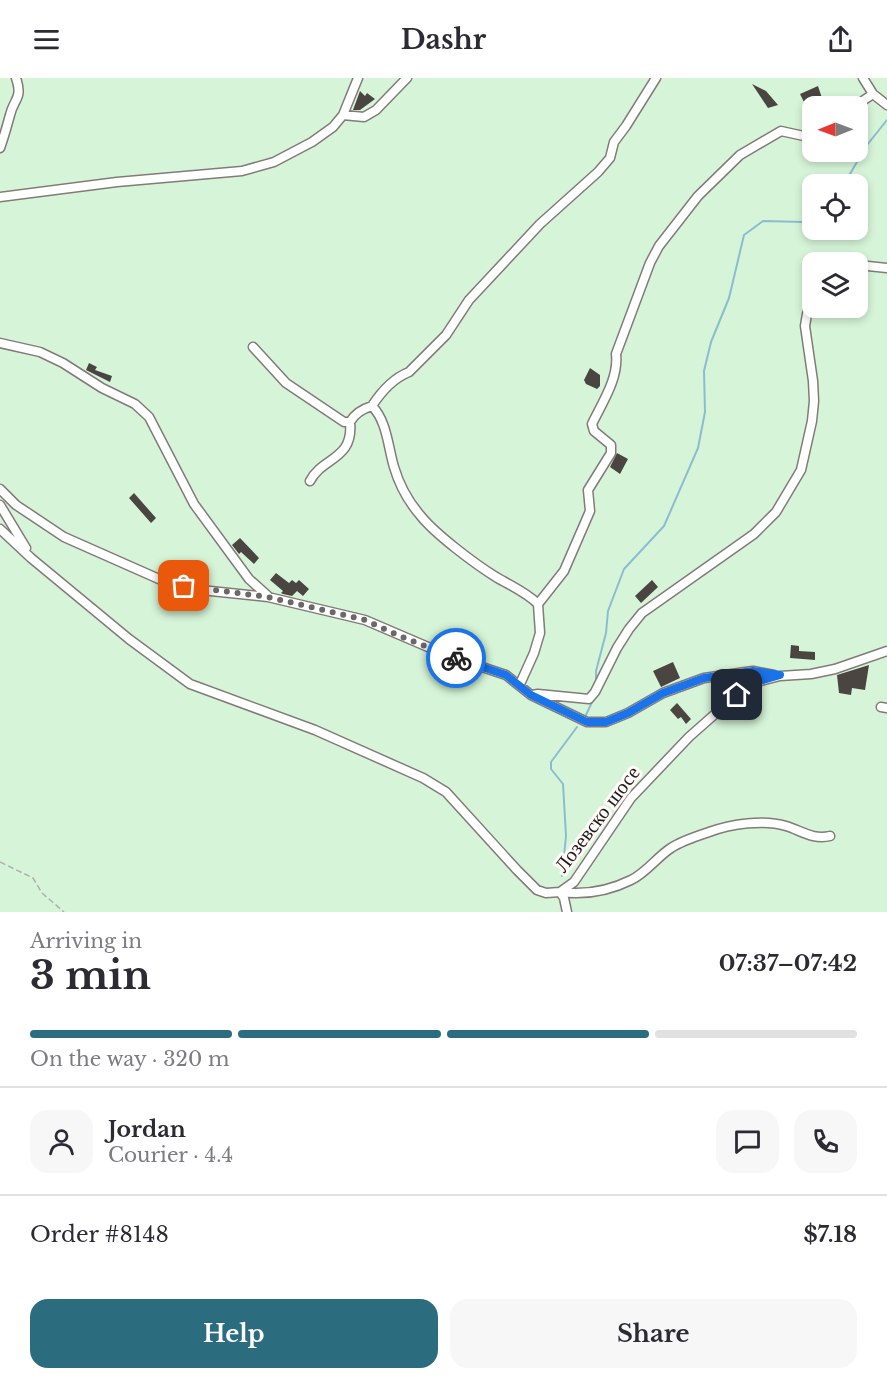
<!DOCTYPE html>
<meta charset="utf-8">
<style>
:root{--surface:#fff;--page:#f7f7f7;--text:#2b2b33;--muted:#7c7c81;--line:#e1e1e2;--accent:#2b6d7f}
body{margin:0;font-family:"Libre Baskerville",serif;background:var(--page);color:var(--text);height:100vh;display:flex;flex-direction:column;font-size:22px;white-space:nowrap}
*{box-sizing:border-box;margin:0}
p{font-size:20px;color:var(--muted)}
.icon{flex:none;width:33px;height:33px;fill:none;stroke:currentColor;stroke-width:2;stroke-linecap:round;stroke-linejoin:round}
.map{position:relative;height:834px;overflow:hidden}
.side{display:flex;flex-direction:column;background:var(--surface);flex:1}
.side>*{flex:none}
.needle{width:39px;rotate:269deg}
.controls{position:absolute;left:802px;top:18px;display:grid;gap:12px}
.controls a{display:grid;place-items:center;width:66px;height:66px;border-radius:12px;background:var(--surface);box-shadow:0 3px 9px #0003;font-size:30px}
.pin{position:absolute;display:grid;place-items:center;width:51px;height:51px;color:#fff;margin:-26px;border-radius:12px;box-shadow:0 3px 9px #0006}
.courier{position:absolute;display:grid;place-items:center;width:60px;height:60px;margin:-30px;border:4px solid #1a73e8;border-radius:50%;background:#fff;color:#222;box-shadow:0 2px 8px #0007}
.summary em{font-style:normal;font-weight:800}
.summary div{display:flex;flex-direction:column-reverse}
.summary{display:flex;align-items:center;justify-content:space-between;height:102px;padding:0 30px}
h1{font-size:39px;font-weight:800;line-height:45px}
.bar{display:grid;grid-template-columns:repeat(4,1fr);gap:9px 6px;align-content:center;height:72px;padding:0 30px}
.bar i{height:8px;border-radius:4px;background:var(--line)}
.bar .current{background:var(--accent)}
.bar p{grid-column:span 4}
.line{display:flex;align-items:center;gap:15px;padding:0 30px;border-top:2px solid var(--line)}
.line div{flex:1}
.round{display:grid;place-items:center;flex:none;width:63px;height:63px;border-radius:18px;background:var(--page)}
.cta{display:flex;gap:12px;margin-top:auto;padding:12px 30px}
.cta a{flex:1;height:69px;border-radius:18px;background:var(--accent);color:#fff;font-size:24px;font-weight:800;line-height:69px;text-align:center}
.cta a+a{background:var(--page);color:var(--text)}
header{display:flex;justify-content:space-between;align-items:center;height:78px;padding:0 30px;background:var(--surface);font-size:27px;font-weight:800}
.map>svg:first-child{display:block}
.green{fill:#d6f5d8;fill-rule:evenodd}
.lines{fill:none;stroke-linecap:round;stroke-linejoin:round}
.stream{stroke:#8bbcd1;stroke-width:2}
.building{fill:#4b4542}
.minor-casing{stroke:#827b78;stroke-width:11}
.path{stroke:#b2aead;stroke-width:1.5;stroke-dasharray:6 3;stroke-linecap:butt}
.minor{stroke:#fff;stroke-width:8}
.done{stroke:#6b6867;stroke-width:6;stroke-dasharray:0 10.8}
.route{stroke:#1a73e8;stroke-width:8}
.labels{text-anchor:middle;dominant-baseline:central;stroke-width:6;stroke-linejoin:round;paint-order:stroke}
.street-label{font-size:20px;fill:#1c1a19;stroke:#fffaf8}
</style>
<header><svg class="icon" aria-label="menu" viewBox="0 0 24 24"><path d="M4 6h16M4 12h16M4 18h16"/></svg>Dashr<svg class="icon" aria-label="share" viewBox="0 0 24 24"><path d="M12 15V3M7 8l5-5 5 5M5 13v7h14v-7"/></svg></header>
<div class="map">
<svg width="887" height="834" viewBox="0 0 887 834">
<rect width="100%" height="100%" fill="#fffaf8"/>
<path class="green" d="M0 0H887V834H0ZM813 28H858V74H813ZM813 106H858V152H813ZM813 184H858V230H813Z"/>
<g class="lines">
<path class="stream" d="M844 106 867 67 887 42
M596 605V593L606 555 608 533 624 491 664 448 698 370 705 334 704 293 711 264 729 220 744 157 763 143 804 144 813 139
M585 639 594 620
M562 798 566 758 563 706 551 691V684L577 649"/>
</g>
<path class="building" d="M752 6 766 13 778 27 768 30Z
M818 8 824 26 813 28V39L805 36 807 30 800 16Z
M360 13 365 18 367 15 375 21 360 32H353Z
M89 285 97 289 95 292 112 298 110 304 86 292Z
M590 290 600 297V308L597 311 586 306 584 302Z
M617 375 628 381 620 396 610 389Z
M134 415 156 440 151 445 129 420Z
M240 460 259 480 254 486 241 474 239 476 232 467Z
M276 495 289 505 292 502 296 505 299 502 309 511 303 518 297 513 292 518 283 516 281 515 283 513 270 502Z
M652 502 658 509 641 525 635 518Z
M791 567 799 568V573L815 574V582L790 580Z
M673 584 680 600 661 609 653 593Z
M869 587 865 612 852 610 851 617 839 615 837 597Z
M677 625 691 641 686 646 681 639 678 641 670 632Z"/>
<g class="lines">
<g class="minor-casing">
<path id="minor" d="M863 0 873 16 887 27
M855 28 873 16
M343 37 364 39 376 32 407 0
M0 70C4 59 7 48 10 37 14 20 23 21 16 0
M0 119 117 104 242 93 274 84 312 64 333 49 343 37 358 0
M858 187 887 190
M0 265 40 274 63 285 102 310 135 326 149 339 194 426 249 501 268 518
M253 269 286 305 344 344H350C355 335 362 331 372 328 387 343 388 369 394 389 399 406 408 423 420 437 435 456 475 486 496 499 511 508 526 514 538 526
M372 328C381 314 394 300 409 294L446 257 469 222 540 146 598 94 610 80 614 64 626 48 656 0
M310 403C322 379 354 382 350 344
M0 411 16 427 64 459 168 505 201 512 268 519 365 542 449 578 506 597 531 617 587 644H606L628 635 663 615 704 600 753 593 774 597
M0 427 26 470
M0 451 31 480 129 561 190 606 315 652 423 700 446 714 517 792 537 812 546 815 560 814 574 804 631 720 689 659 749 606 780 598 811 596 835 591 887 573
M520 606 534 575 540 555 538 526 564 493 590 433 588 412 611 375V367L594 353 592 346C602 325 619 300 616 276L650 185 659 168 698 118 740 77 781 53 813 60
M532 617 538 616 589 621 595 614 617 570 629 551 642 535 754 456 776 434 801 392 812 343 814 323 813 303 805 248 807 236 813 220
M881 629 887 630
M560 814C584 817 609 813 631 802 646 795 657 779 671 770 681 763 697 758 709 754 731 746 764 741 786 748 802 753 813 762 830 758
M560 814 564 820 567 834"/>
</g>
<path class="path" d="M0 784 33 800 42 815 64 834"/>
<use href="#minor" class="minor"/>
</g>
<g class="lines">
<path class="done" d="M184 508 268 519 365 542 402 559 456 580"/>
<path class="route" d="M456 580 506 597 531 617 587 644H606L628 635 663 615 704 600 753 593 780 597 749 606 737 617"/>
</g>
<g class="labels">
<g class="street-label">
<text transform="translate(597 741) rotate(-53)">Лозевско шосе</text>
</g>
</g>
</svg>
<div class="controls">
<a><svg class="needle" viewBox="-14 -14 28 28"><path d="M0-13l5 13h-10z" fill="#e53935"/><path d="M0 13l5-13h-10z" fill="#7c7c81"/></svg></a>
<a><svg class="icon" aria-label="locate" viewBox="0 0 24 24"><circle cx="12" cy="12" r="6"/><path d="M12 2v4M12 18v4M2 12h4M18 12h4"/></svg></a>
<a><svg class="icon" aria-label="layers" viewBox="0 0 24 24"><path d="M12 4l9 5-9 5-9-5zM3 14l9 5 9-5"/></svg></a>
</div>
<div class="pin" style="left:184px;top:508px;background:#ea580c"><svg class="icon" aria-label="bag" viewBox="0 0 24 24"><path d="M5 8h14l-1 12H6zM9 8a3 3 0 0 1 6 0"/></svg></div>
<div class="pin" style="left:737px;top:617px;background:#1f2937"><svg class="icon" aria-label="home" viewBox="0 0 24 24"><path d="M3 11l9-7 9 7M6 9v11h12V9"/></svg></div>
<div class="courier" style="left:456px;top:580px"><svg class="icon" aria-label="bike" viewBox="0 0 24 24"><circle cx="6" cy="16" r="4"/><circle cx="18" cy="16" r="4"/><path d="M6 16l4-8h5l3 8M10 8l3 8H6M13 5h3"/></svg></div>
</div>
<section class="side">
<div class="summary"><div><h1>3 min</h1><p>Arriving in</p></div><em>07:37–07:42</em></div>
<div class="bar"><i class="current"></i><i class="current"></i><i class="current"></i><i></i><p>On the way · 320 m</p></div>
<div class="line" style="height:108px"><a class="round"><svg class="icon" aria-label="person" viewBox="0 0 24 24"><circle cx="12" cy="8" r="4"/><path d="M4 21q1-7 8-7t8 7"/></svg></a><div><b>Jordan</b><p>Courier · 4.4</p></div><a class="round"><svg class="icon" aria-label="chat" viewBox="0 0 24 24"><path d="M4 5h16v11H9l-5 4z"/></svg></a><a class="round"><svg class="icon" aria-label="phone" viewBox="0 0 24 24"><path d="M5 4h4l2 5-3 2q2 4 5 5l2-3 5 2v4C11 20 4 13 5 4z"/></svg></a></div>
<div class="line" style="height:78px"><div>Order #8148</div><b>$7.18</b></div>
<div class="cta"><a>Help</a><a>Share</a></div>
</section>
